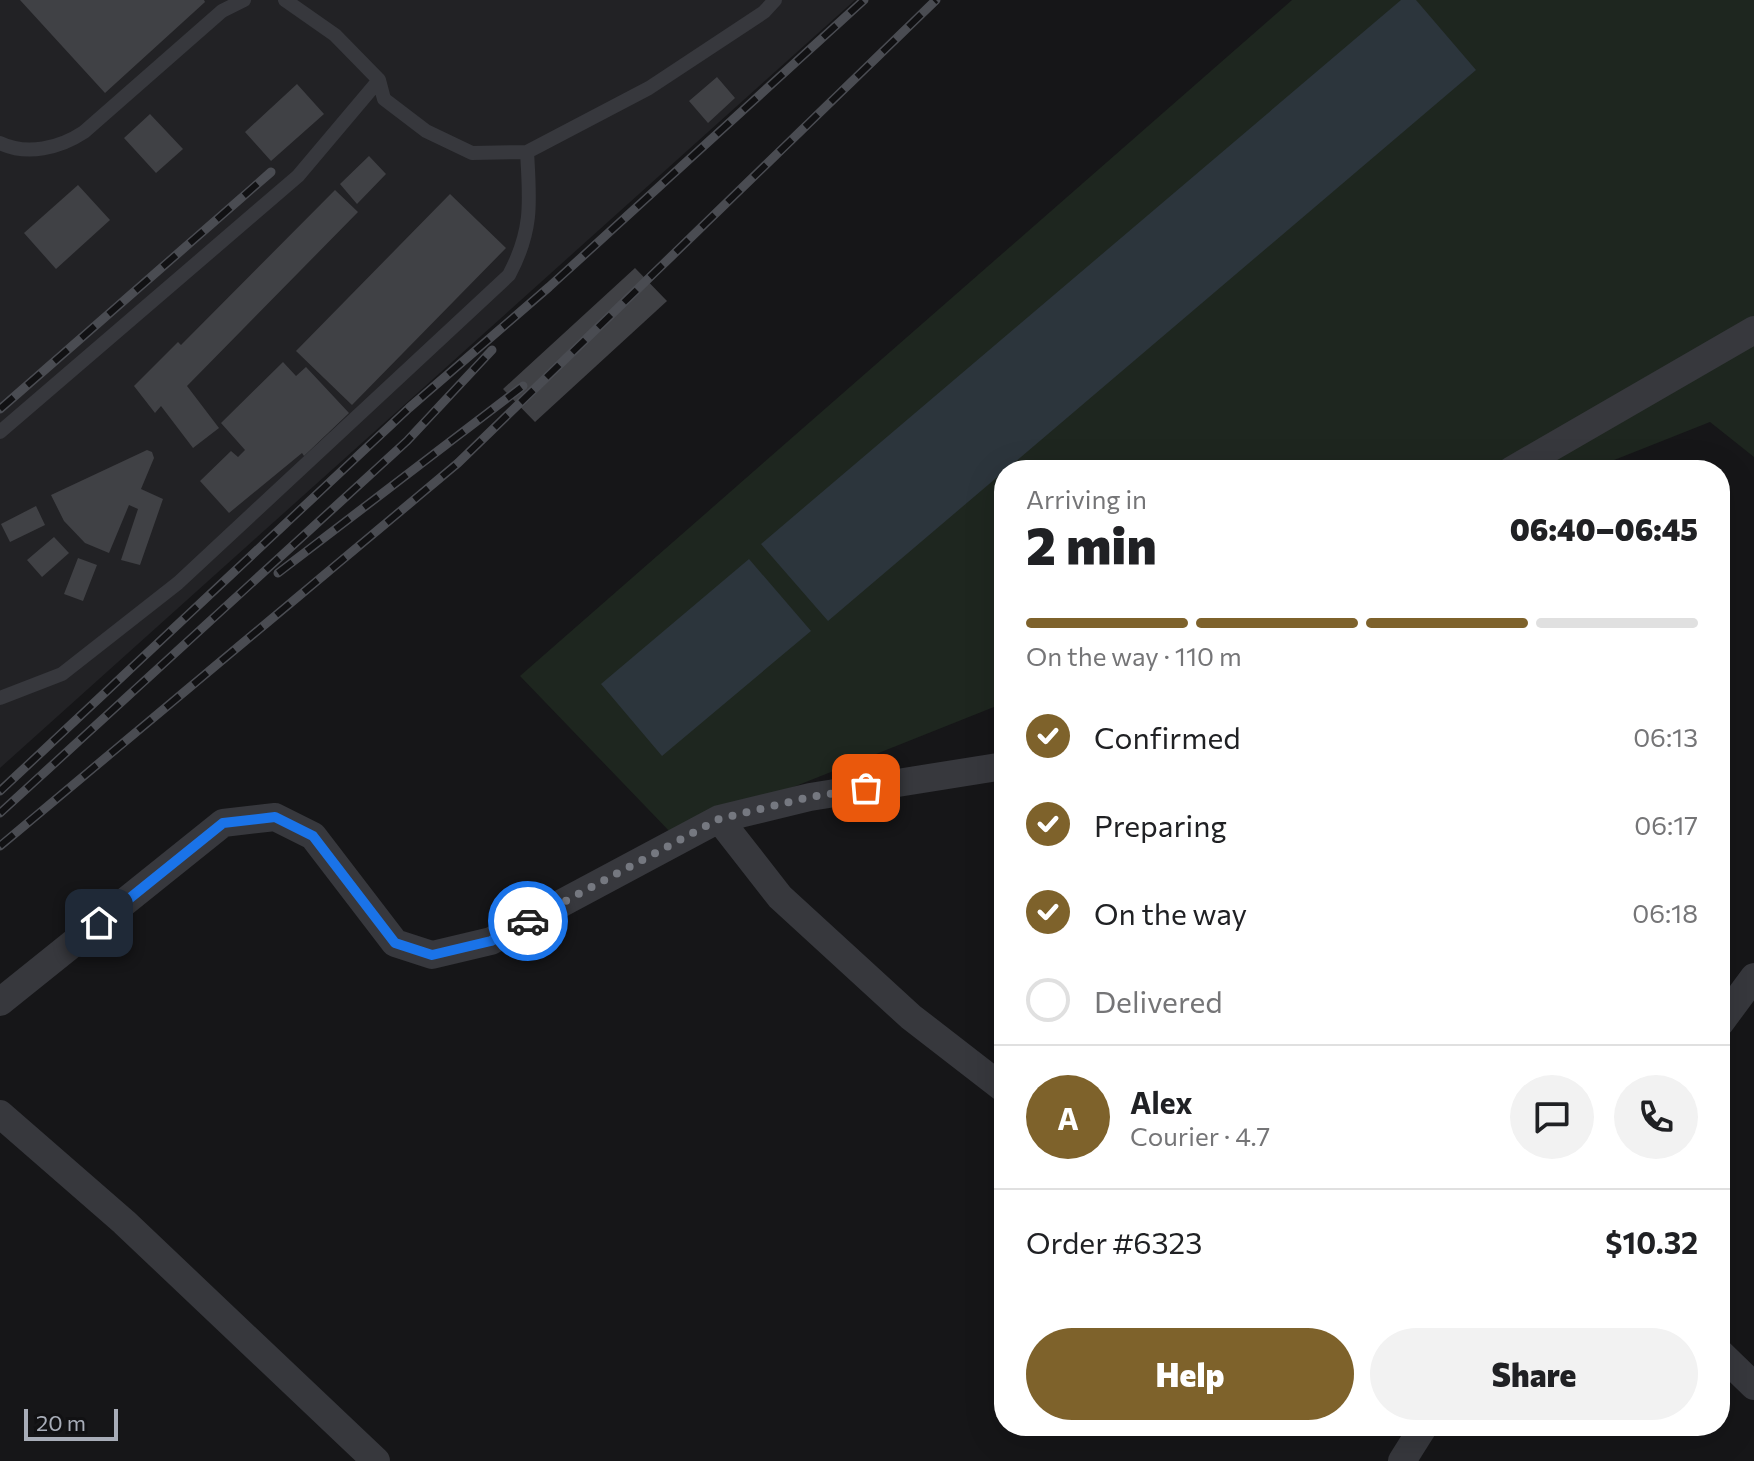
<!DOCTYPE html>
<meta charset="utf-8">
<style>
:root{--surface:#fff;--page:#f2f2f2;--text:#202124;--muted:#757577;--line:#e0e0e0;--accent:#7e622b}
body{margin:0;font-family:Commissioner,sans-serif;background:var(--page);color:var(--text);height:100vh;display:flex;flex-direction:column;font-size:30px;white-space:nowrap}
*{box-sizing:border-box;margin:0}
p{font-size:26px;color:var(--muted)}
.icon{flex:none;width:44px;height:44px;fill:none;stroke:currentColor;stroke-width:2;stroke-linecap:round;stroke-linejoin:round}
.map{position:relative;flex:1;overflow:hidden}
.panel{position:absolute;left:994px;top:460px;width:736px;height:976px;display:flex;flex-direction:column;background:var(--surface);border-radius:32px;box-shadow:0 8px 32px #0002}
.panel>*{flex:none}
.scale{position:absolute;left:24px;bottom:20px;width:94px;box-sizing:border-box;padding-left:8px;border:4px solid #a8adb8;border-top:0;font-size:22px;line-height:28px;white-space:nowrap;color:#a8adb8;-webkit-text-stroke:6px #111113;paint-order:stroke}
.pin{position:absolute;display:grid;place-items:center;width:68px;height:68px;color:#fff;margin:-34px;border-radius:16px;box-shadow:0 4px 12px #0006}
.courier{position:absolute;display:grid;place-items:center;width:80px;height:80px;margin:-40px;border:6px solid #1a73e8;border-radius:50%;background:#fff;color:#222;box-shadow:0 2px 10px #0007}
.headline em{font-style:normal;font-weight:800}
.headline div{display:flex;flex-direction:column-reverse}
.headline{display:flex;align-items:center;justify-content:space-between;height:136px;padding:0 32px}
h1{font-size:52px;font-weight:800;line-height:60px}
.bar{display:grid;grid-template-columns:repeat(4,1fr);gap:12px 8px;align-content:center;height:96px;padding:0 32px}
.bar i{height:10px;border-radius:6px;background:var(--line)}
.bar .selected{background:var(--accent)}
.bar p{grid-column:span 4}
.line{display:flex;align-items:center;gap:20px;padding:0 32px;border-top:2px solid var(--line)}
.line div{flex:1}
.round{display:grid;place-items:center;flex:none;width:84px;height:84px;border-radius:42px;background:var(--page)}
ol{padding:0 32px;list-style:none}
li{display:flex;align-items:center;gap:24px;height:88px}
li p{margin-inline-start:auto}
li .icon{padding:8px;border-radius:50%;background:var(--accent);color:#fff;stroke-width:4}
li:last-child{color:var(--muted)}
li i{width:44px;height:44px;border:4px solid var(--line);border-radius:50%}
.cta{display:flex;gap:16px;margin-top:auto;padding:16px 32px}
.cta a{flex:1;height:92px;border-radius:48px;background:var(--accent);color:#fff;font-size:32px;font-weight:800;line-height:92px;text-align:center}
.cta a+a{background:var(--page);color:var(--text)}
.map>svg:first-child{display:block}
.built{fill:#222225}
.green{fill:#1e261f}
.water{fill:#2c353c}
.building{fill:#404145}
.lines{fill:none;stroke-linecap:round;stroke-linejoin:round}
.lane{stroke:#37383d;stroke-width:14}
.street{stroke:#37383d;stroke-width:28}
.rail-casing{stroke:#4a4c52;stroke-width:9}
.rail{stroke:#111113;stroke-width:6;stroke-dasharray:18;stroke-linecap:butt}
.done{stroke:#757880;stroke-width:8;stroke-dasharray:0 14.4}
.route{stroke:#1a73e8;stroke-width:10}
</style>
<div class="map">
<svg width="1754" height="1461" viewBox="0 0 1754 1461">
<rect width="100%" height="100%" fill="#161618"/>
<path class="built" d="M0 0H855L0 768Z"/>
<path class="green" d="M1292 0H1754V457L1710 422 1589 470H1004V703L673 835 520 676Z"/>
<path class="water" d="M1401 0H1416L1476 70 828 621 761 544Z
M749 559 811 631 662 756 601 684Z"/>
<path class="building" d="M20 0H204L205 2 105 93Z
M717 77 735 98 708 123 689 101Z
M297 84 324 114 271 161 245 132Z
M150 114 183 149 156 173 124 138Z
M369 156 386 174 357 204 340 184Z
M78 185 110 220 56 269 24 233Z
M335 190 358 212 187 386 219 428 193 448 161 406 155 413 134 386 178 342 181 345Z
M450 194 506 248 352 405 296 351Z
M635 268 667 301 535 422 503 389Z
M283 362 296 376 306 367 349 413 304 456 302 453 229 513 200 481 231 451 238 457 245 450 221 423Z
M147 450 152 452 154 458 141 489 163 499 140 565 121 560 138 509 129 505 109 553 85 543 64 521 51 495Z
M36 506 45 525 10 542 1 524Z
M54 537 69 553 42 577 27 560Z
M78 558 97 565 83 601 64 594Z"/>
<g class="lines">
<path class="lane" d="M379 80 384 99 426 131 472 153 527 152 649 88 764 12 775 0
M0 143C27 156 60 148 84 132L222 11 244 0
M0 432 298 176 379 80 335 35 285 0
M0 698 62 674 178 583 509 275C533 230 530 202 527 152"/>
<path class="street" d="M1512 470 1754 330
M719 819 780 897 911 1017 1004 1089
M0 1002 223 823 275 817 313 836 395 943 432 955 491 941 719 819 810 797 1004 766
M1720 1023 1754 977
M0 1114 124 1222 376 1461
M1720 1353 1754 1386
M1402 1461 1424 1426"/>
<g class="rail-casing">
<path id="rail" d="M0 409 271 172
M278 573 523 386
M0 791 409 408 549 287 864 0
M0 813 407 441 492 350
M0 846 458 463 936 0"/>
</g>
<use href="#rail" class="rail"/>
</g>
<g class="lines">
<path class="done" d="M528 921 719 819 810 797 866 788"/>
<path class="route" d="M99 923 223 823 275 817 313 836 395 943 432 955 491 941 528 921"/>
</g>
</svg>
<div class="scale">20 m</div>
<div class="pin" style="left:866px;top:788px;background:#ea580c"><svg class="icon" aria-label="bag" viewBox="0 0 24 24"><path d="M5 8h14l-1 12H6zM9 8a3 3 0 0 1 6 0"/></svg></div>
<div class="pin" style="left:99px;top:923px;background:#1f2937"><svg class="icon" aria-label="home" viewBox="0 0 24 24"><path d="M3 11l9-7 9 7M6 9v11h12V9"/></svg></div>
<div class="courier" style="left:528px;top:921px"><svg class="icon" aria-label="car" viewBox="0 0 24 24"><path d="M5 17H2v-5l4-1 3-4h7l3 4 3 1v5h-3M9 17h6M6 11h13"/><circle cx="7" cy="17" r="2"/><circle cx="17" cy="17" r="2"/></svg></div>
<section class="panel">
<div class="headline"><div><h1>2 min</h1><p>Arriving in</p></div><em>06:40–06:45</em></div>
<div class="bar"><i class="selected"></i><i class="selected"></i><i class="selected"></i><i></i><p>On the way · 110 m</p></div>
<ol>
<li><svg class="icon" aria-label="check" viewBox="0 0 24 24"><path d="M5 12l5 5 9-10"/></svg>Confirmed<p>06:13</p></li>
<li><svg class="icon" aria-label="check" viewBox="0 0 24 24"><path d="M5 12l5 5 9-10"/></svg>Preparing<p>06:17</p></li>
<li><svg class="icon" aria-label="check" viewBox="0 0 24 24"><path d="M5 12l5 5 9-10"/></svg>On the way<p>06:18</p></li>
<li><i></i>Delivered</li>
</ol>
<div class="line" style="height:144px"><b class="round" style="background:var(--accent);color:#fff">A</b><div><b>Alex</b><p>Courier · 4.7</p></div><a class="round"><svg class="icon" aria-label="chat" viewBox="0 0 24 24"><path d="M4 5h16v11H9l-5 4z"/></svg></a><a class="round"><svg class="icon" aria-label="phone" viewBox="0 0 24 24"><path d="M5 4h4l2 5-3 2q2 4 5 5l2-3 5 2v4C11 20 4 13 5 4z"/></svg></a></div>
<div class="line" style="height:104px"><div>Order #6323</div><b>$10.32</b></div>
<div class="cta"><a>Help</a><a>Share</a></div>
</section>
</div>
